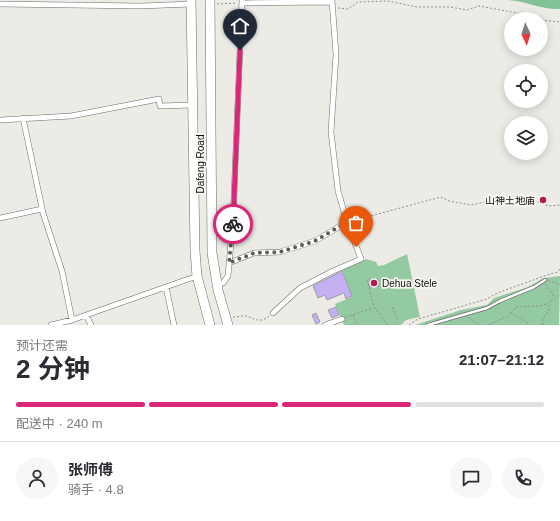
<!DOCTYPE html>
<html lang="zh">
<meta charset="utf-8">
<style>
:root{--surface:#fff;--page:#f7f7f7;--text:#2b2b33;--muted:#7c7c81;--line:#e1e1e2;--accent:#db2777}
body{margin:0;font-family:Arial,"Noto Sans SC",sans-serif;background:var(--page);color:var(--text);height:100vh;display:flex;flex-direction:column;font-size:15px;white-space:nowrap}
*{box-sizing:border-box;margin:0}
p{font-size:13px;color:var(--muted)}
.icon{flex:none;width:22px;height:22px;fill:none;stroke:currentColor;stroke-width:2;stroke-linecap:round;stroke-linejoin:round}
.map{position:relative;height:325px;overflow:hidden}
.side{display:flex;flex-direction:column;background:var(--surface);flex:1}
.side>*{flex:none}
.needle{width:26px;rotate:176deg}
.tools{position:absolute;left:504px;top:12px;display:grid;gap:8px}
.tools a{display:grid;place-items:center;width:44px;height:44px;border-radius:50%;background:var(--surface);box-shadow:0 2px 10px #0003;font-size:20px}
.pin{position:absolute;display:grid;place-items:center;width:34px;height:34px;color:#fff;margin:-41px -17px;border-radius:50% 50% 50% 0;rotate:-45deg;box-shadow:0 0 4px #0007}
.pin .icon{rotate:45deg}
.courier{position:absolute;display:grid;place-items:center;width:40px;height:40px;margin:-20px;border:3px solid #db2777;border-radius:50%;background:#fff;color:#222;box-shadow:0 1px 5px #0007}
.overview em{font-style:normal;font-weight:700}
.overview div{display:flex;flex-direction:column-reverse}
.overview{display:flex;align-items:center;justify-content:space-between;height:68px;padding:0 16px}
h1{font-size:26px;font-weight:700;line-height:30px}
.bar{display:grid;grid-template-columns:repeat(4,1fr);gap:6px 4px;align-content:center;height:48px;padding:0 16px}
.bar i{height:5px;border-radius:3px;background:var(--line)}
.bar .active{background:var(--accent)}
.bar p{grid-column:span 4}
.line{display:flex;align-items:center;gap:10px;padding:0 16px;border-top:1px solid var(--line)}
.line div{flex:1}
.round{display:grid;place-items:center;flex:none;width:42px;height:42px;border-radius:21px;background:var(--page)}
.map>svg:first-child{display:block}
.green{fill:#93caa2}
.forest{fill:#81c394}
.building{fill:#c4b0f3;stroke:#9d9ca1}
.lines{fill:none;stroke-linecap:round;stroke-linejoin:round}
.lane-casing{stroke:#6d6b67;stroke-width:4}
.street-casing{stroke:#6d6b67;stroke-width:6}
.highway-casing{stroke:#6d6b67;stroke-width:10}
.path{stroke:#908e8a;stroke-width:1;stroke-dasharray:2 2;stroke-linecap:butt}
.lane{stroke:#fff;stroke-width:2.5}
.street{stroke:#fff;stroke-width:5}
.highway{stroke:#fff;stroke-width:9}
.done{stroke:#5c5b57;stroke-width:4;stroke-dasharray:0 7.2}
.route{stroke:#db2777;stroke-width:5}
.poi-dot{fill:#ae1d4f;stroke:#faf8f3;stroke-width:1.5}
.labels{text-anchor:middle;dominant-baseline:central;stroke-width:3.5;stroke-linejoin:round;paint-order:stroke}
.street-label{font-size:10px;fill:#0e0d0b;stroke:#faf8f3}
.poi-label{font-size:10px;fill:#0e0d0b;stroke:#faf8f3;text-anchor:end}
</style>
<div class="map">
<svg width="560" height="325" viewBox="0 0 560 325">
<rect width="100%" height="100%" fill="#edebe5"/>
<path class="green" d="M407 254 420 317 406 320 401 325H344L335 304 352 297 342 269 366 259 376 262 378 266 384 265Z
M560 276 559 325H415L461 310 487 305 494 298 528 287 544 278Z"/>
<path class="forest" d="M508 0H560V9C542 10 526 1 508 0Z"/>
<path class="building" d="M342 271 352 296 346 299 344 293 327 300 325 295 318 298 313 286Z
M369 279H378L379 286 369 287Z
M336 307 339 315 332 318 328 310Z
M316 313 320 322 316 324 312 315Z"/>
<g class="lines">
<g class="lane-casing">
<path id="lane" d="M428 325 487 308 500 301 534 287 545 280"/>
</g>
<g class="street-casing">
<path id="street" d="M242 3 332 2
M0 4 141 6 191 4
M23 118 43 213 62 271 72 320
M0 120 71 116 159 99 160 106 193 105
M0 218 42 209
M229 263 254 253 280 252 315 241 347 222
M217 285 223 283 228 276 233 220 242 0
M166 287 174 325
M273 313 300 288 333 271 361 259 347 222 338 191 331 132 336 54 332 0
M86 315 91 325
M51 325 72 320 197 276
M325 325 342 319"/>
</g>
<g class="highway-casing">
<path id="highway" d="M191 0 195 251 197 276 210 325
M210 0 212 253 218 290 228 325"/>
</g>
<path class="path" d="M217 4 237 3
M338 8 348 9 358 2 388 1 417 7H450L467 10 479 6 517 13 528 19
M541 20 560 22
M352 221 441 197 449 201 471 205 494 200 528 198 549 206 560 205
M367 280 374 307 388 325
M548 280 560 285
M546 284 555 298
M393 307V309L398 321 395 325
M511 313 516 307C536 305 543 310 560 294
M353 315 357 325
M233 317C238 317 244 315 247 316 256 320 261 323 269 316
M346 317 373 308
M468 317 479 325
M409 325 418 319 487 299C499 291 512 288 525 283 537 279 545 275 558 272L560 269
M488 325 508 316 511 313 524 320 529 325
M543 325V319L549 310V304"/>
<use href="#lane" class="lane"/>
<use href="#street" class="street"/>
<use href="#highway" class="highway"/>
</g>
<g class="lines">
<path class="done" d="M233 224 229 263 254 253 280 252 315 241 347 222 356 247"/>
<path class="route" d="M233 224 240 50"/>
</g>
<g class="poi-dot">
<circle cx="543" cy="200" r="4"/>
<circle cx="374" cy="283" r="4"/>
</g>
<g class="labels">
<g class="street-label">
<text transform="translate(200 164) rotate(-90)">Dafeng Road</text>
</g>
<g class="poi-label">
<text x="535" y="200">山神土地庙</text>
<text x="382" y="283" text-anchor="start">Dehua Stele</text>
</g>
</g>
</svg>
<div class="tools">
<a><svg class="needle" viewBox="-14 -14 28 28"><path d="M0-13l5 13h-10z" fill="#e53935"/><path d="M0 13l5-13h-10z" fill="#7c7c81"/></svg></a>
<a><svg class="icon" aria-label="locate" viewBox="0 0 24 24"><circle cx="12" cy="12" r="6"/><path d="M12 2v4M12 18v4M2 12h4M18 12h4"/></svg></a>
<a><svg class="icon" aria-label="layers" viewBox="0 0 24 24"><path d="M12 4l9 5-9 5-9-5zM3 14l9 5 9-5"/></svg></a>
</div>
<div class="pin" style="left:356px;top:247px;background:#ea580c"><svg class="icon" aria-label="bag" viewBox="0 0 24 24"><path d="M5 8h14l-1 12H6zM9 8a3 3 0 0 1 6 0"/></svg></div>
<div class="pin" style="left:240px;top:50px;background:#1f2937"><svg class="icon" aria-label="home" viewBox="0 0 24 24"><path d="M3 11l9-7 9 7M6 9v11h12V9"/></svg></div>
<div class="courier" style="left:233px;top:224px"><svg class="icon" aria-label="bike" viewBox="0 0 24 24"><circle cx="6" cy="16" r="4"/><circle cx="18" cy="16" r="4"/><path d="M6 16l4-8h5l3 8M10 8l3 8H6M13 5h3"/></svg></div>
</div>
<section class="side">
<div class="overview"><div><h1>2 分钟</h1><p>预计还需</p></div><em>21:07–21:12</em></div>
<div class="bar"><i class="active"></i><i class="active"></i><i class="active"></i><i></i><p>配送中 · 240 m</p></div>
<div class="line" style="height:72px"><a class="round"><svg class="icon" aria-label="person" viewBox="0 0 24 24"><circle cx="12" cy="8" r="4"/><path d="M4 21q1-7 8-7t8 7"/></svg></a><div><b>张师傅</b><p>骑手 · 4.8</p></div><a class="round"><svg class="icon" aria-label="chat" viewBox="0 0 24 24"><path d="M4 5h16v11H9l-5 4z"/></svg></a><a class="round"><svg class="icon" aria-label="phone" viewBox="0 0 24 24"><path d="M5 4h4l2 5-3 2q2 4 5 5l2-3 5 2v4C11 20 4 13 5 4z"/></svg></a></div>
</section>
